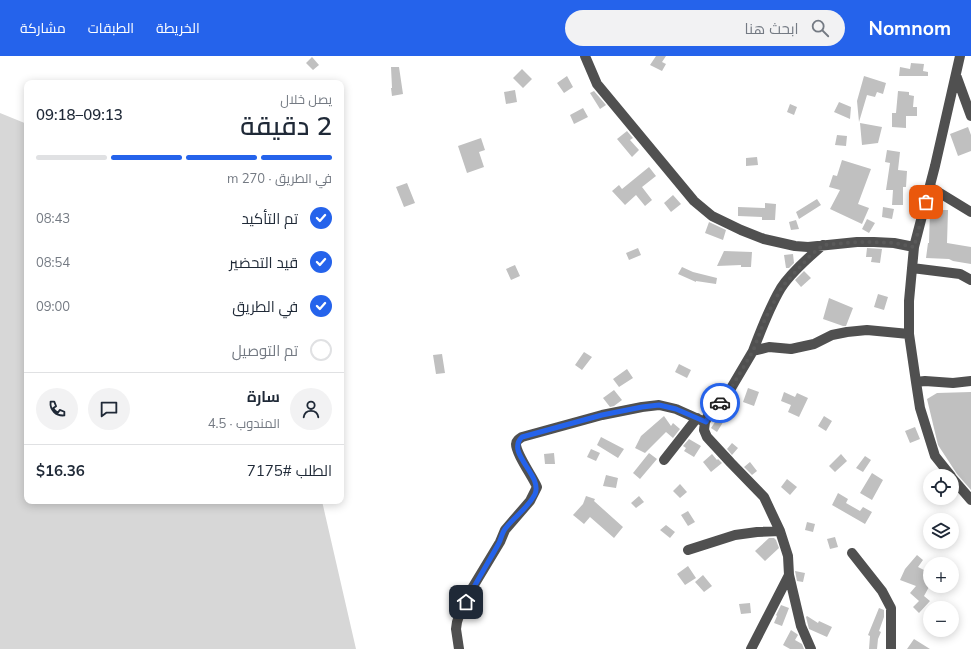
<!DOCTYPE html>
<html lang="ar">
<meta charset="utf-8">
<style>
:root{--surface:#fff;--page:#f2f2f3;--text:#1f2937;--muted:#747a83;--line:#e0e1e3;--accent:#2563eb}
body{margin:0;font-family:Mulish,Cairo,sans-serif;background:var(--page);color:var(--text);direction:rtl;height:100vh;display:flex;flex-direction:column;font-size:15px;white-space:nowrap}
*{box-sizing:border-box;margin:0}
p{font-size:13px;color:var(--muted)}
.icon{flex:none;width:22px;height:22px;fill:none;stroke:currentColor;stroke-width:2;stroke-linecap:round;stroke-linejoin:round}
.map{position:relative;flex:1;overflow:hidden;direction:ltr}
.side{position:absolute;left:24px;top:24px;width:320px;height:424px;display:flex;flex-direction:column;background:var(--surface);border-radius:8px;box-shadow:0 2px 10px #0003;direction:rtl}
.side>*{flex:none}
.buttons{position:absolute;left:923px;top:413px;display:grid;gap:8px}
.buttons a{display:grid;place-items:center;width:36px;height:36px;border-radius:50%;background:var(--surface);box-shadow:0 2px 10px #0003;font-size:20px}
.pin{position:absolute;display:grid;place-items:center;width:34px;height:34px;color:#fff;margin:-17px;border-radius:8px;box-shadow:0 2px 6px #0006}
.courier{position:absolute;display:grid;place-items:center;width:40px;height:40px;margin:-20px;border:3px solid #2563eb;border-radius:50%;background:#fff;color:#222;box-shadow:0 1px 5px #0007}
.summary em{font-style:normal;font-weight:600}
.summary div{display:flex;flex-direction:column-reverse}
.summary{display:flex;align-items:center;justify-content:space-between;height:68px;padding:0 12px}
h1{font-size:26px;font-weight:600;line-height:30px}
.bar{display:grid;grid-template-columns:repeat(4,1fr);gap:6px 4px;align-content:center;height:48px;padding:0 12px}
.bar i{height:5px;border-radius:3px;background:var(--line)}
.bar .active{background:var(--accent)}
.bar p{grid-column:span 4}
.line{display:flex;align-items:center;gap:10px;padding:0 12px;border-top:1px solid var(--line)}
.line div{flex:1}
.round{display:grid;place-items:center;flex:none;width:42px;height:42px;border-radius:21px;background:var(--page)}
ol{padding:0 12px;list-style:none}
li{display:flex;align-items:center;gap:12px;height:44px}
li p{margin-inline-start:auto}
li .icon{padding:4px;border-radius:50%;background:var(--accent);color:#fff;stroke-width:4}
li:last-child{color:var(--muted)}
li i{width:22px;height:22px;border:2px solid var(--line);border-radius:50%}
header{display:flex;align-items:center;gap:24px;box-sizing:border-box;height:56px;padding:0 20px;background:var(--accent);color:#fff}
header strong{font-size:19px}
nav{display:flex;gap:22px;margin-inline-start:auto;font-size:14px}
.search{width:280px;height:36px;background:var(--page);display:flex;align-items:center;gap:10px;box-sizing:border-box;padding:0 14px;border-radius:22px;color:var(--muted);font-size:15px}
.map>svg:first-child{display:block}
.green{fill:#d7d7d7}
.building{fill:#c0c0c0}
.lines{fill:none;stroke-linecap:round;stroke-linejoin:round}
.minor{stroke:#505050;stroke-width:10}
.done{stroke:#595959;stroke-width:4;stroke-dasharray:0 7.2}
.route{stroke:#2563eb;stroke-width:5}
</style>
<header>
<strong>Nomnom</strong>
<div class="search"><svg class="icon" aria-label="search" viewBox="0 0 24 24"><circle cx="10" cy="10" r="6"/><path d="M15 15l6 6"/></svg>ابحث هنا</div>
<nav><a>الخريطة</a><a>الطبقات</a><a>مشاركة</a></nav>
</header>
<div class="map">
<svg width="971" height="593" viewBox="0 0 971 593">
<rect width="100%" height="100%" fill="#fff"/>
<path class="green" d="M0 57 27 68V445H322L356 593H0Z"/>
<path class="building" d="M656 0H666L662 6 666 8 662 15 650 9Z
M312 1 319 9 313 14 306 7Z
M911 7 924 8 923 15 928 16V20H899L900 11 910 13Z
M391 11H399L403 38 392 40 391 32H392Z
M522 13 532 23 523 32 513 22Z
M567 20 573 31 564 37 557 27Z
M864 20 886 27 883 38 877 36 875 41 867 39 859 66 857 45Z
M515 34 517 46 506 48 504 36Z
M594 35 606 49 600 53 590 37Z
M898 35 909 36V39L914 40 913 51H917V60H906V72L892 71V57H896Z
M839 46 851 51 850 63 834 56Z
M790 48 797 51 794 59 787 56Z
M583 52 588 61 574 68 570 59Z
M860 67 882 71 878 87 862 89Z
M968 71 971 79V95L958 100 950 78Z
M627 75 633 82 630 84 639 94 632 101 617 83Z
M837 79 847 80 846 90 835 89Z
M481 82 485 94 479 96 484 111 467 117 458 90Z
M887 94 900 96 898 114 907 115 906 131H903V149H892L893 134H886L890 107 885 106Z
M757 101 758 109 746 110V102Z
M842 104 871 113 858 148 869 152 862 168 830 153 840 134 829 131 833 119 837 120Z
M649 111 656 120 642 131 652 144 645 150 636 139 625 149 612 135 619 129 622 133Z
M407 127 415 147 404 151 396 131Z
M673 139 681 148 671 156 664 147Z
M817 143 821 149 799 163 796 156Z
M765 147 776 148 775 164H762V161L738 160V151L765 152Z
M883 151 894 153 892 163 882 161Z
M930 154H948L947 187 971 191V208L953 205 949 203 926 202 928 187H929Z
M867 163 875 167 869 177 862 173Z
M796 164 799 173 791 174 789 166Z
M709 166 726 174 723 184 705 177Z
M638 192 641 199 629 204 626 197Z
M867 192 882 193 880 207 871 206 872 201H866Z
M724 195 752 196 751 211H741V209L717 210Z
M793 198 794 207 789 212H786L784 199Z
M515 209 520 220 511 224 506 213Z
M682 211 693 216 717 222 716 228 696 225V226L678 218Z
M804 215 811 222 801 231 795 224Z
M878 238 888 241 884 254 874 251Z
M829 242 853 252 846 270H843L823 263Z
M584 296 592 301 582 314 575 309Z
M442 298 445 317 436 318 433 299Z
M679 308 691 314 687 322 675 316Z
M627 313 633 322 619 331 613 323Z
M748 332 759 336 754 350 743 346Z
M614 334 622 344 614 350 610 351 603 342Z
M784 336 795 341 797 337 808 342 799 361 788 356 791 349 781 345Z
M971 336V434L957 418 938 389 927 343 937 337Z
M664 360 671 370 673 367 680 373 673 382 666 376 645 397 635 392 641 380Z
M719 360 725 363 717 376 711 372Z
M824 360 832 365 826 375 818 370Z
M915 371 920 383 910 387 905 375Z
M601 381 624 393 618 402 597 389Z
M689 383 701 390 694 401 684 395 686 392 683 390Z
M732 387 738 392 732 399 727 393Z
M591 393 600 397 596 405 587 401Z
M554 397 555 408H545L544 398Z
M649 397 657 403 640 423 633 417Z
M712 398 717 404 718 403 722 407 711 416 703 406Z
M841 398 847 405 835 416 829 410Z
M865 400 871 404 863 416 856 412Z
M750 406 757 415 752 419 744 411Z
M872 417 883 424 872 444 860 437Z
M606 419 618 422 616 432 603 430Z
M787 423 797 431 790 439 781 431Z
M680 428 687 436 680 442 673 435Z
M838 437 848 443 846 447 860 455 863 451 872 456 865 468 832 449Z
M586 440 595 443 594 445 623 471 614 482 590 461 584 468 573 459 583 448Z
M639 440 644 446 636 452 631 447Z
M688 455 695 466 688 470 681 459Z
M807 466 815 468 813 476 805 474Z
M666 469 675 476 670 482 660 474Z
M835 481 838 491 830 493 827 483Z
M769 482H774L776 484 779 492 765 505 755 495Z
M917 499 923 504 918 511 930 517V529L924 540 930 545 919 557 913 551 919 545 910 537 916 530 900 524 905 513Z
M688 510 696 522 685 529 677 518Z
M795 515 805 517 803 526 797 525Z
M703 519 712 530 704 536 695 526Z
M750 547 751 557 741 558 739 548Z
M781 549 789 552 782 570 774 567 777 560 776 559Z
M879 552 884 554V561L879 575 881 576 878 583 877 593H869L870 580 868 579Z
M807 560 818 567 819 565 832 571 827 581 809 573 806 561Z
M791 574 797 578 798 579 795 584 802 588 804 593H790L783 589Z
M914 583 930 593H907Z"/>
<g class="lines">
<path class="minor" d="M585 0 597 28 694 145 712 160 741 174 764 183 795 190 808 191 857 186H874L894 187 914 191
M960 0 935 110 914 191 909 245V278L916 326 925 325 953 327 971 325
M956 19 971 60
M930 131 971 156
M912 212 960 218 971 224
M753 295C761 274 769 252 781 232 790 218 810 200 823 189
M916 326 920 352 935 400 951 420
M664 404 697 362
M952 422 971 444
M688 494 735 479 757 476 780 475
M852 497 882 535 891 552V593
M459 593 456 573 457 566 460 557 471 534 500 486 505 474 530 445 537 431C533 421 516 398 516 388 516 385 519 383 522 381L602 359 642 351 659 349 676 353 705 366
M751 593 789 519
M811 593 801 570 789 519 788 500 780 475 764 441 731 407 707 381 704 374 705 366 709 358 727 339 753 295 769 291 791 293 814 288 832 279 847 276 867 274 909 278"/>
</g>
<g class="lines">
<path class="done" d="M720 347 727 339 753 295 765 263 782 231 810 200 823 189 857 186H874L894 187 914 191 926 146"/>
<path class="route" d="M466 546C476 526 488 507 499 487 501 483 502 477 505 473 514 461 528 452 535 438 543 419 505 397 522 381L602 359 642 351 659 349 676 353 706 366 710 358 720 347"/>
</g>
</svg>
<div class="buttons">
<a><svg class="icon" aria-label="locate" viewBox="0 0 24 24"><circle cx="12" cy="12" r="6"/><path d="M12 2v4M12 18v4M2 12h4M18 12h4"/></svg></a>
<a><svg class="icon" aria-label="layers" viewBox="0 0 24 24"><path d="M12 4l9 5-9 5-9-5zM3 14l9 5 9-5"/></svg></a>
<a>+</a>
<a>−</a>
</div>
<div class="pin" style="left:926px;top:146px;background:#ea580c"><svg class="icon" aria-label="bag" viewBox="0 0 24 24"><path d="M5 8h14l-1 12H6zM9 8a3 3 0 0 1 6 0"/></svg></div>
<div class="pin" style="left:466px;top:546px;background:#1f2937"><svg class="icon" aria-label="home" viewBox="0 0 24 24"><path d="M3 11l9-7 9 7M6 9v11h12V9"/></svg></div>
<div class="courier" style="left:720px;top:347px"><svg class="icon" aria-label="car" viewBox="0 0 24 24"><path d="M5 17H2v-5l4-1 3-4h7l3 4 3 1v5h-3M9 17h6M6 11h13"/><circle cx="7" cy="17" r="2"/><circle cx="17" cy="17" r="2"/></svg></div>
<section class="side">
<div class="summary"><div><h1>2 دقيقة</h1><p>يصل خلال</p></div><em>09:13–09:18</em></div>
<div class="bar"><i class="active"></i><i class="active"></i><i class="active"></i><i></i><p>في الطريق · 270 m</p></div>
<ol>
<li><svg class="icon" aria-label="check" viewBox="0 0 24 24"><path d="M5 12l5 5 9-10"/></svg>تم التأكيد<p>08:43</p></li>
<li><svg class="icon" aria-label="check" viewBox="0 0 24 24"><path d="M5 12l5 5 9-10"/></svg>قيد التحضير<p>08:54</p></li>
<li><svg class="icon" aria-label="check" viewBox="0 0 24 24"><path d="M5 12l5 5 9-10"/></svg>في الطريق<p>09:00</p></li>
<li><i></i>تم التوصيل</li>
</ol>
<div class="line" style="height:72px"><a class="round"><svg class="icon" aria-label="person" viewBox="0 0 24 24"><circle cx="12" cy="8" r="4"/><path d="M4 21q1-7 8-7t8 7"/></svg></a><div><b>سارة</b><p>المندوب · 4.5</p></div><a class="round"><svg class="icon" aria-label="chat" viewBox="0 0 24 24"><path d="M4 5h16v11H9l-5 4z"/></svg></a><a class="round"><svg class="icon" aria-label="phone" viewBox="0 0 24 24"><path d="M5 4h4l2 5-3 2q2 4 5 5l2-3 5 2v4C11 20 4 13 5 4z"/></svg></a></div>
<div class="line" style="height:52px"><div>الطلب #7175</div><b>$16.36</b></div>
</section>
</div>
